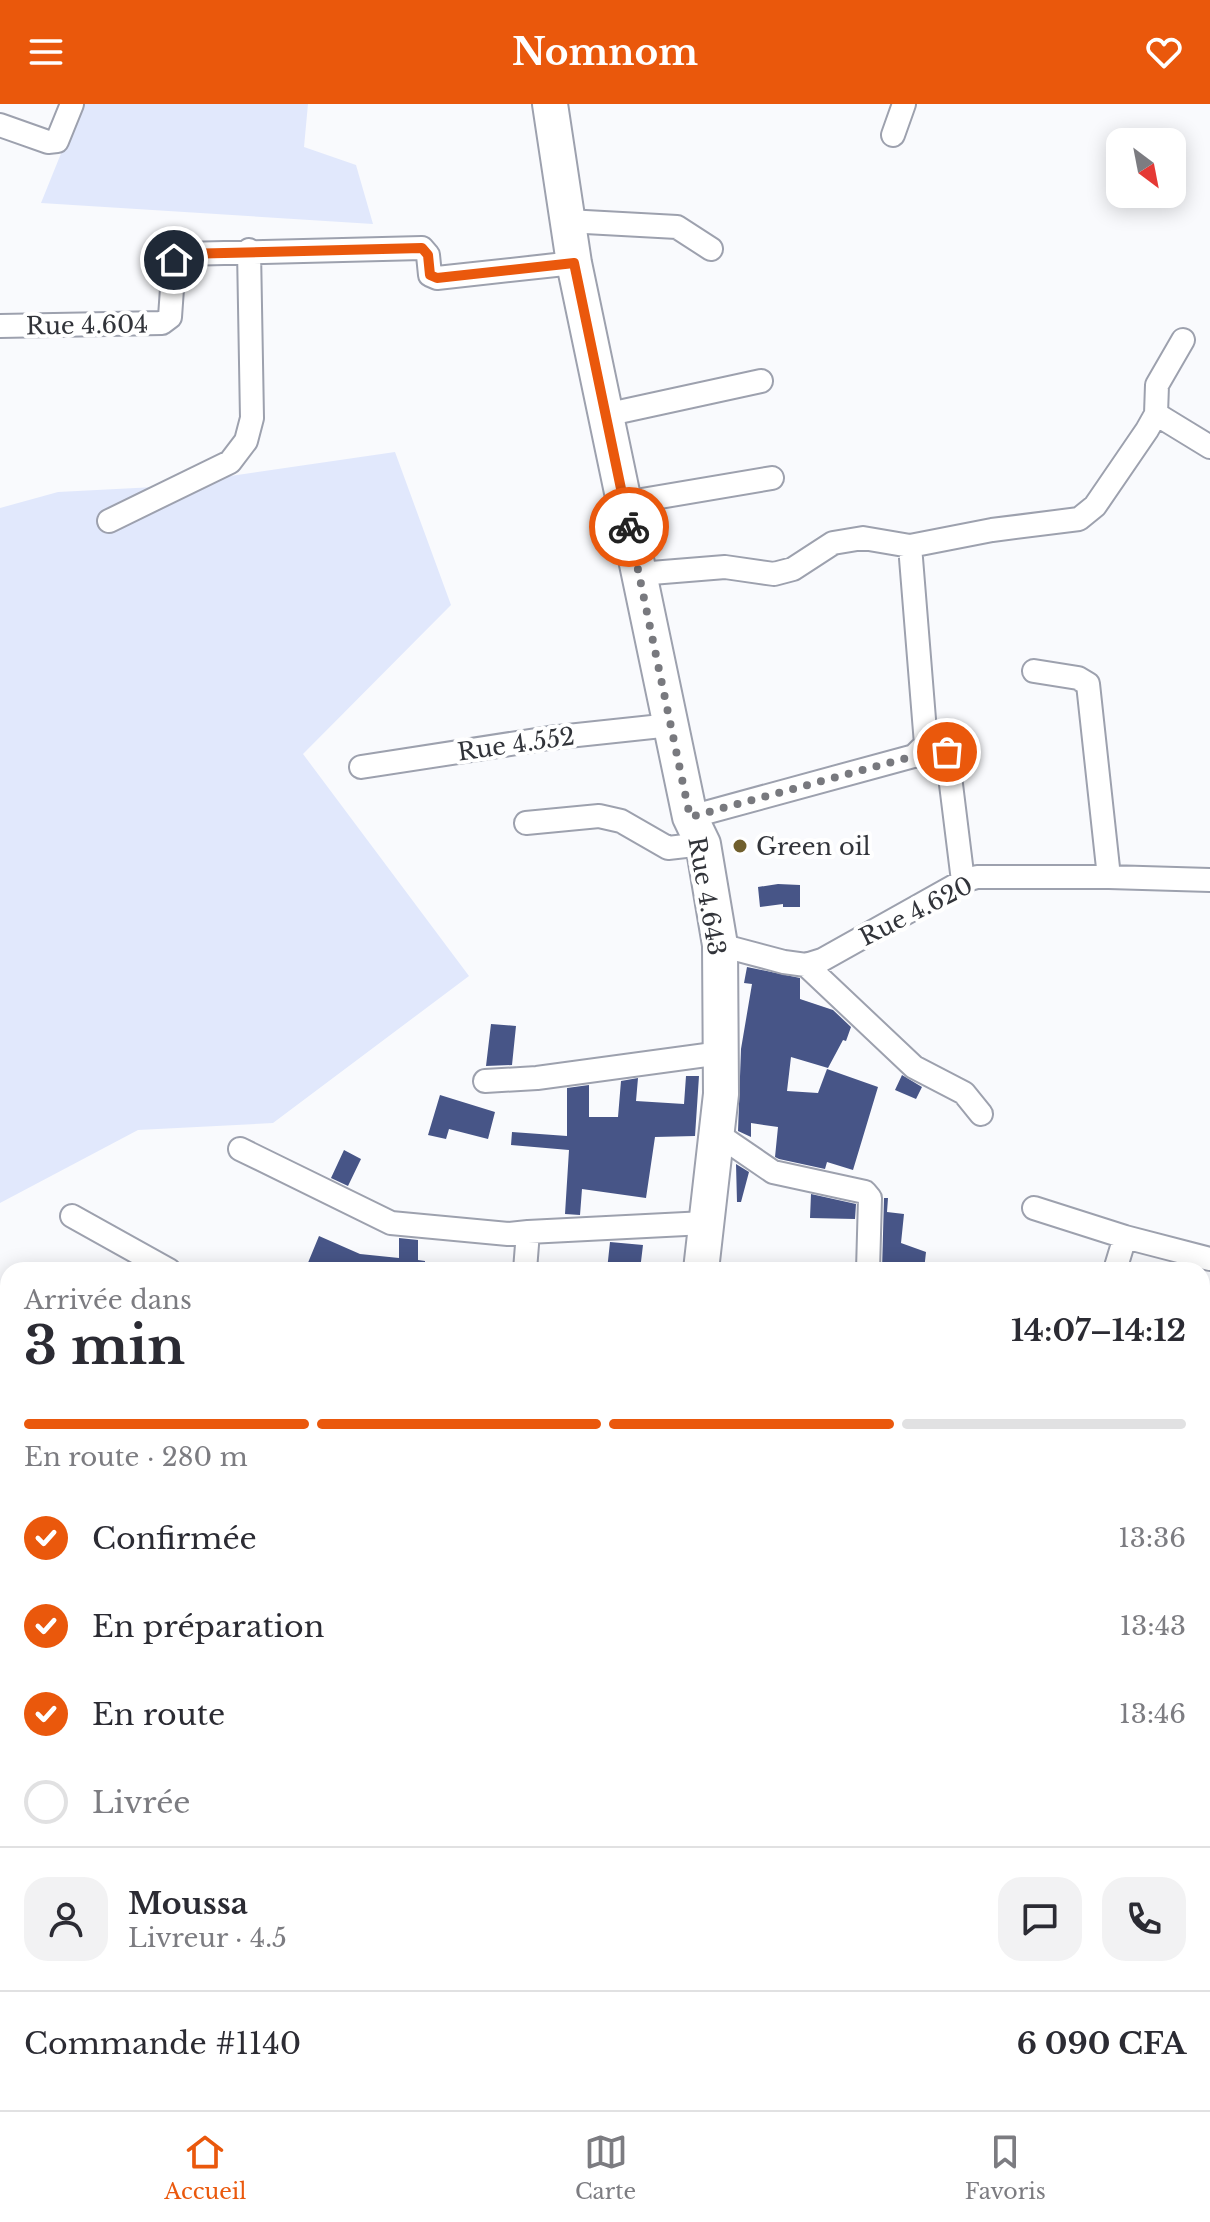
<!DOCTYPE html>
<html lang="fr">
<meta charset="utf-8">
<style>
:root{--surface:#fff;--page:#f2f2f3;--text:#2b2b33;--muted:#7c7c81;--line:#e1e1e2;--accent:#ea580c}
body{margin:0;font-family:"Libre Baskerville",serif;background:var(--page);color:var(--text);height:100vh;display:flex;flex-direction:column;font-size:30px;white-space:nowrap}
*{box-sizing:border-box;margin:0}
p{font-size:26px;color:var(--muted)}
.icon{flex:none;width:44px;height:44px;fill:none;stroke:currentColor;stroke-width:2;stroke-linecap:round;stroke-linejoin:round}
.map{position:relative;flex:1;overflow:hidden}
.panel{position:absolute;left:0px;top:1158px;width:1210px;height:848px;display:flex;flex-direction:column;background:var(--surface);border-radius:24px 24px 0 0;box-shadow:0 4px 20px #0003}
.panel>*{flex:none}
.needle{width:52px;rotate:148deg}
.buttons{position:absolute;left:1106px;top:24px;display:grid;gap:16px}
.buttons a{display:grid;place-items:center;width:80px;height:80px;border-radius:16px;background:var(--surface);box-shadow:0 4px 20px #0003;font-size:40px}
.pin{position:absolute;display:grid;place-items:center;width:68px;height:68px;color:#fff;margin:-34px;border:4px solid #fff;border-radius:50%;box-shadow:0 2px 8px #0007}
.courier{position:absolute;display:grid;place-items:center;width:80px;height:80px;margin:-40px;border:6px solid #ea580c;border-radius:50%;background:#fff;color:#222;box-shadow:0 2px 10px #0007}
.headline em{font-style:normal;font-weight:800}
.headline div{display:flex;flex-direction:column-reverse}
.headline{display:flex;align-items:center;justify-content:space-between;height:136px;padding:0 24px}
h1{font-size:52px;font-weight:800;line-height:60px}
.bar{display:grid;grid-template-columns:repeat(4,1fr);gap:12px 8px;align-content:center;height:96px;padding:0 24px}
.bar i{height:10px;border-radius:6px;background:var(--line)}
.bar .current{background:var(--accent)}
.bar p{grid-column:span 4}
.line{display:flex;align-items:center;gap:20px;padding:0 24px;border-top:2px solid var(--line)}
.line div{flex:1}
.round{display:grid;place-items:center;flex:none;width:84px;height:84px;border-radius:24px;background:var(--page)}
ol{padding:0 24px;list-style:none}
li{display:flex;align-items:center;gap:24px;height:88px}
li p{margin-inline-start:auto}
li .icon{padding:8px;border-radius:50%;background:var(--accent);color:#fff;stroke-width:4}
li:last-child{color:var(--muted)}
li i{width:44px;height:44px;border:4px solid var(--line);border-radius:50%}
header{display:flex;justify-content:space-between;align-items:center;height:104px;padding:0 24px;background:var(--accent);color:#fff;font-size:36px;font-weight:800}
.menu{display:flex;justify-content:space-around;align-items:center;height:112px;border-top:2px solid var(--line);background:var(--surface);font-size:22px;color:var(--muted)}
.menu a{display:grid;justify-items:center;gap:4px}
.menu .current{color:var(--accent)}
.map>svg:first-child{display:block}
.green{fill:#e1e8fc}
.building{fill:#475587}
.lines{fill:none;stroke-linecap:round;stroke-linejoin:round}
.minor-casing{stroke:#9da1ae;stroke-width:26}
.major-casing{stroke:#9da1ae;stroke-width:34}
.highway-casing{stroke:#9da1ae;stroke-width:38}
.minor{stroke:#fff;stroke-width:22}
.major{stroke:#fff;stroke-width:30}
.highway{stroke:#fff;stroke-width:34}
.done{stroke:#78797e;stroke-width:8;stroke-dasharray:0 14.4}
.route{stroke:#ea580c;stroke-width:10}
.poi-dot{fill:#705f2d;stroke:#fff;stroke-width:3}
.labels{text-anchor:middle;dominant-baseline:central;stroke-width:8;stroke-linejoin:round;paint-order:stroke}
.street-label{font-size:24px;fill:#32343a;stroke:#fff}
.poi-label{font-size:24px;fill:#32343a;stroke:#fff;text-anchor:start}
</style>
<header><svg class="icon" aria-label="menu" viewBox="0 0 24 24"><path d="M4 6h16M4 12h16M4 18h16"/></svg>Nomnom<svg class="icon" aria-label="heart" viewBox="0 0 24 24"><path d="M12 20l-8-8c-3-5 5-10 8-4 3-6 11-1 8 4z"/></svg></header>
<div class="map">
<svg width="1210" height="2006" viewBox="0 0 1210 2006">
<rect width="100%" height="100%" fill="#f9fafd"/>
<path class="green" d="M81 0H308L304 43 356 61 373 120 41 99Z
M395 348 451 501 303 650 469 872 273 1019 138 1026 0 1099V404L58 388 155 383Z"/>
<path class="building" d="M778 780 800 781V803H783V800L760 803 758 783Z
M747 863 800 874V895L833 906 851 923 846 937 843 936 828 964 791 953 787 987 818 989 827 965 878 983 853 1066 827 1058 825 1065 779 1055 775 1053 778 1023 751 1019V1033L738 1027 741 945 752 880 744 879Z
M491 920 516 922 512 961 486 962Z
M902 971 922 983 916 995 895 986Z
M686 972H699L695 1032 655 1033 646 1094 582 1085 580 1111 565 1110 569 1046 511 1041 512 1028 567 1032V984L589 981V1013H618L621 977 638 974 636 997 684 1000Z
M440 991 495 1008 488 1035 449 1025 446 1035 428 1031Z
M344 1046 361 1055 348 1082 331 1074Z
M736 1060 749 1068 741 1098H737Z
M811 1090 856 1100 855 1115 810 1114Z
M884 1094H888L887 1108 904 1110 901 1139 926 1148 924 1166H882Z
M319 1132 360 1150 399 1154V1134L418 1136V1156L425 1157V1166H305Z
M610 1138 643 1141 640 1166H607Z"/>
<g class="lines">
<g class="minor-casing">
<path id="minor" d="M0 21 48 38 57 37 72 0
M893 31 904 0
M567 117 677 123 711 145
M0 222 162 219 170 213 174 156 182 150 422 144 428 151 430 171 437 174 574 159
M1156 310 1210 343
M605 311 761 277
M624 399 772 374
M109 417 230 358 246 337 252 314 249 146
M910 442 926 640 914 652
M639 470 725 463 774 470 793 465 833 439 863 434 910 442 992 426 1079 415 1095 402 1147 326 1156 310 1157 281 1183 236
M361 663 549 634 671 621
M690 713 914 652 947 648 963 777
M526 719 599 712 621 717 668 744 703 740
M1109 773 1210 776
M720 841 784 858 806 861 822 856 963 777 977 773H1109L1088 580 1078 574 1034 567
M806 861 914 963 964 989 981 1010
M485 977 537 974 721 949
M716 1029 773 1068 865 1088 870 1094 868 1166
M240 1045 391 1119 508 1130 528 1128
M1034 1104 1125 1133 1210 1155
M72 1112 169 1166
M525 1166 528 1128 705 1119
M1115 1166 1125 1133
M0 1256 8 1259
M1202 1327 1210 1321
M1202 1372 1210 1377
M0 1516 8 1519
M0 1573 8 1574
M1202 1623 1210 1636
M0 1718 8 1694
M0 1768 8 1770
M390 1998 391 2006
M983 1998 990 2006
M1155 1998 1157 2006
M0 2004 8 1998"/>
</g>
<g class="major-casing">
<path id="major" d="M1202 1805 1210 1802
M952 2006 958 1998"/>
</g>
<g class="highway-casing">
<path id="highway" d="M550 0 574 159 690 713 703 740 720 841 721 990 701 1166
M553 2006 555 1998"/>
</g>
<use href="#minor" class="minor"/>
<use href="#major" class="major"/>
<use href="#highway" class="highway"/>
</g>
<g class="lines">
<path class="done" d="M629 423 690 713 914 652 947 648"/>
<path class="route" d="M174 156 182 150 422 144 428 151 430 171 437 174 574 159 629 423"/>
</g>
<circle class="poi-dot" cx="740" cy="742" r="8"/>
<g class="labels">
<g class="street-label">
<text transform="translate(87 221) rotate(-1)">Rue 4.604</text>
<text transform="translate(516 640) rotate(-8)">Rue 4.552</text>
<text transform="translate(707 792) rotate(80)">Rue 4.643</text>
<text transform="translate(916 807) rotate(-27)">Rue 4.620</text>
</g>
<g class="poi-label">
<text x="756" y="742">Green oil</text>
</g>
</g>
</svg>
<div class="buttons">
<a><svg class="needle" viewBox="-14 -14 28 28"><path d="M0-13l5 13h-10z" fill="#e53935"/><path d="M0 13l5-13h-10z" fill="#7c7c81"/></svg></a>
</div>
<div class="pin" style="left:947px;top:648px;background:#ea580c"><svg class="icon" aria-label="bag" viewBox="0 0 24 24"><path d="M5 8h14l-1 12H6zM9 8a3 3 0 0 1 6 0"/></svg></div>
<div class="pin" style="left:174px;top:156px;background:#1f2937"><svg class="icon" aria-label="home" viewBox="0 0 24 24"><path d="M3 11l9-7 9 7M6 9v11h12V9"/></svg></div>
<div class="courier" style="left:629px;top:423px"><svg class="icon" aria-label="bike" viewBox="0 0 24 24"><circle cx="6" cy="16" r="4"/><circle cx="18" cy="16" r="4"/><path d="M6 16l4-8h5l3 8M10 8l3 8H6M13 5h3"/></svg></div>
<section class="panel">
<div class="headline"><div><h1>3 min</h1><p>Arrivée dans</p></div><em>14:07–14:12</em></div>
<div class="bar"><i class="current"></i><i class="current"></i><i class="current"></i><i></i><p>En route · 280 m</p></div>
<ol>
<li><svg class="icon" aria-label="check" viewBox="0 0 24 24"><path d="M5 12l5 5 9-10"/></svg>Confirmée<p>13:36</p></li>
<li><svg class="icon" aria-label="check" viewBox="0 0 24 24"><path d="M5 12l5 5 9-10"/></svg>En préparation<p>13:43</p></li>
<li><svg class="icon" aria-label="check" viewBox="0 0 24 24"><path d="M5 12l5 5 9-10"/></svg>En route<p>13:46</p></li>
<li><i></i>Livrée</li>
</ol>
<div class="line" style="height:144px"><a class="round"><svg class="icon" aria-label="person" viewBox="0 0 24 24"><circle cx="12" cy="8" r="4"/><path d="M4 21q1-7 8-7t8 7"/></svg></a><div><b>Moussa</b><p>Livreur · 4.5</p></div><a class="round"><svg class="icon" aria-label="chat" viewBox="0 0 24 24"><path d="M4 5h16v11H9l-5 4z"/></svg></a><a class="round"><svg class="icon" aria-label="phone" viewBox="0 0 24 24"><path d="M5 4h4l2 5-3 2q2 4 5 5l2-3 5 2v4C11 20 4 13 5 4z"/></svg></a></div>
<div class="line" style="height:104px"><div>Commande #1140</div><b>6 090 CFA</b></div>
</section>
</div>
<nav class="menu">
<a class="current"><svg class="icon" aria-label="home" viewBox="0 0 24 24"><path d="M3 11l9-7 9 7M6 9v11h12V9"/></svg>Accueil</a>
<a><svg class="icon" aria-label="map" viewBox="0 0 24 24"><path d="M3 6l6-2 6 2 6-2v14l-6 2-6-2-6 2zM9 4v14M15 6v14"/></svg>Carte</a>
<a><svg class="icon" aria-label="saved" viewBox="0 0 24 24"><path d="M7 4h10v16l-5-4-5 4z"/></svg>Favoris</a>
</nav>
